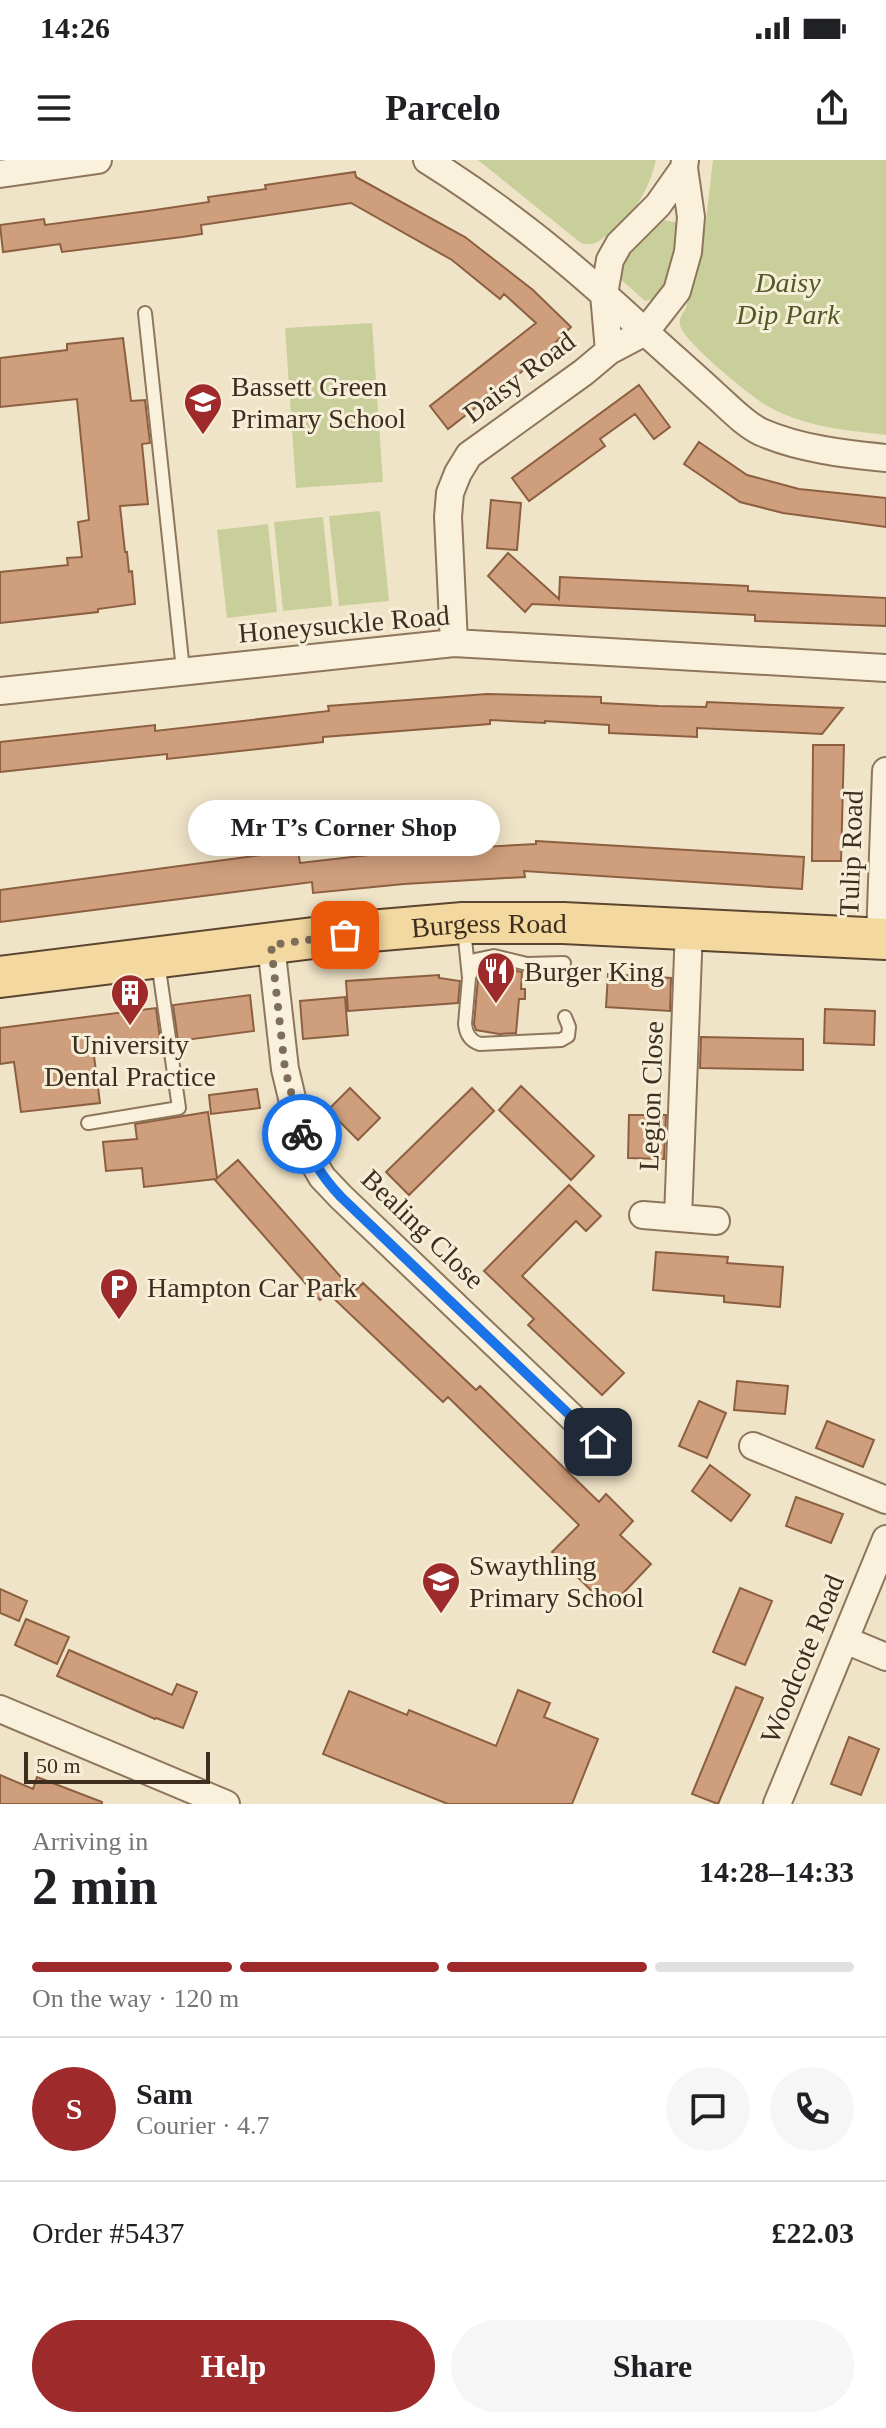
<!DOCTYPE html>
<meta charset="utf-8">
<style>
:root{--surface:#fff;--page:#f6f6f6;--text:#202124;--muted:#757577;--line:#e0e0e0;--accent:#9e2a2b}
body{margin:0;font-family:Georgia,serif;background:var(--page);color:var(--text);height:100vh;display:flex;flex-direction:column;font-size:30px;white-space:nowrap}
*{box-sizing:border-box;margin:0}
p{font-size:26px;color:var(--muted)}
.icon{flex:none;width:44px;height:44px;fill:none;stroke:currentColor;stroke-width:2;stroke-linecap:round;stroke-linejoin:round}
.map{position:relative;height:1644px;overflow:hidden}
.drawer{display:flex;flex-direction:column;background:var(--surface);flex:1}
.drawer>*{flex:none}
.scale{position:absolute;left:24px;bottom:20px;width:186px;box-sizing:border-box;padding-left:8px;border:4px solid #3d2e20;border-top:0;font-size:22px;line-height:28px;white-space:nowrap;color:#3d2e20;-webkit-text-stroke:6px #f7eed8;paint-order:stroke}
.pin{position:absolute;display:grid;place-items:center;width:68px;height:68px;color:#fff;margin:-34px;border-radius:16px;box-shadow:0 4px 12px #0006}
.courier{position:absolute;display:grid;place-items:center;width:80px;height:80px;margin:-40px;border:6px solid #1a73e8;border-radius:50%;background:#fff;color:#222;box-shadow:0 2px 10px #0007}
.bubble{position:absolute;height:56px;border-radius:28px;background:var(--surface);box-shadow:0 4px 20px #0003;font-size:26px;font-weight:700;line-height:56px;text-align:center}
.overview em{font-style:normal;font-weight:700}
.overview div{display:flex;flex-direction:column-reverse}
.overview{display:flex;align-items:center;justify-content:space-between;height:136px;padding:0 32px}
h1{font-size:52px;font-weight:700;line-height:60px}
.bar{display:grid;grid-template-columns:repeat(4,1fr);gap:12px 8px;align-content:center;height:96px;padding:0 32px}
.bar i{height:10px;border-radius:6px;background:var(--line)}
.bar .current{background:var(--accent)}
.bar p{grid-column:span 4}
.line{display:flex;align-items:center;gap:20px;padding:0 32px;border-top:2px solid var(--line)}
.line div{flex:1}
.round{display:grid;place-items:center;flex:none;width:84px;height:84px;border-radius:42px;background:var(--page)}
.button{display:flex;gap:16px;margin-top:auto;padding:16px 32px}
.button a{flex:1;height:92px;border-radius:48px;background:var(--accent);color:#fff;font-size:32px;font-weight:700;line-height:92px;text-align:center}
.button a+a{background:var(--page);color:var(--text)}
.status{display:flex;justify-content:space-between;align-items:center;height:56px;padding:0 40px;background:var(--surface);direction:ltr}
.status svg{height:22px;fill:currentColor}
header{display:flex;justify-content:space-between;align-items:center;height:104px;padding:0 32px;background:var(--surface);font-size:36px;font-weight:700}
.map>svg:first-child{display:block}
.green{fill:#c9cf9b}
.building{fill:#cf9f7d;stroke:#8d5f41;stroke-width:2}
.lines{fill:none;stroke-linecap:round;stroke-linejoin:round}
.service-casing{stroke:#8d765c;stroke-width:16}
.minor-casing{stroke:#8d765c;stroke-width:30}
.primary-casing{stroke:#5b4430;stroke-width:44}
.service{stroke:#faf1dc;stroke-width:12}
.minor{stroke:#faf1dc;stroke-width:26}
.primary{stroke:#f3d9a0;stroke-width:40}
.done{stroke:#7c6e5b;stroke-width:8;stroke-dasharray:0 14.4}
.route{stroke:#1a73e8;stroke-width:10}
.labels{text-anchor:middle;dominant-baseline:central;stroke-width:6;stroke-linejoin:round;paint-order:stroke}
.park-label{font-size:28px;font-style:italic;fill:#4d5a26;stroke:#f7eed8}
.street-label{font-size:28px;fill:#3d2e20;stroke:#f7eed8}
.poi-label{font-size:28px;fill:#3d2e20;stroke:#f7eed8;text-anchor:start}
</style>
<div class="status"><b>14:26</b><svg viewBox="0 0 49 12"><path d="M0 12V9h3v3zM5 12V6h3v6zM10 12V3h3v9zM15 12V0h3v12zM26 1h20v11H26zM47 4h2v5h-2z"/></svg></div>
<header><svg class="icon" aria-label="menu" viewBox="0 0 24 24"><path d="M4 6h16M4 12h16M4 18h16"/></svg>Parcelo<svg class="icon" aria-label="share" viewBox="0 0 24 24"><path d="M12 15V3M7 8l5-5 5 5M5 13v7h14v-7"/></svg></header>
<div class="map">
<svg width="886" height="1644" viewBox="0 0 886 1644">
<rect width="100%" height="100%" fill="#f0e4c8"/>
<path class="green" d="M478 0H656C648 33 635 52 609 74 599 81 593 87 581 83Z
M713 0H886V275C855 271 824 269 794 258 785 255 774 250 766 245 749 235 683 181 680 165 679 157 683 153 686 148L705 69Z
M665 60 678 63C679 80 672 127 657 137 653 139 649 140 645 141L617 116 625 94Z
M372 163 383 322 296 328 285 168Z
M380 351 389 441 339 446 329 356Z
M323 357 332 446 283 451 274 362Z
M268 364 277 452 227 458 217 370Z"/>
<path class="building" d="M355 12 356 17 465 77 533 130 571 167 543 195 448 269 430 246 536 163 504 134 500 139 452 100 351 43 201 65 202 74 182 77 62 92 60 84 3 92 0 65 44 59 45 65 155 50 209 42 208 37 266 29 265 25Z
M123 178 131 241 145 240 150 283 142 284 148 344 120 346 125 392H127L129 412 132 411 135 444 98 449V452L0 463V412L68 405 67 398 82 397 78 362 89 360 77 239 0 247V198L67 190V184Z
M639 225 670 267 654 279 635 254 600 279 605 286 529 341 512 318Z
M699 282 747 315 799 329 886 338V367L783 353 740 342 684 304Z
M491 340 521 343 517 390 487 388Z
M508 393 559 439 560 417 748 426V431L886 438V466L755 461V455L532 444 525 452 488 416Z
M487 534 601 537V543L659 546 706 547 707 542 843 548 822 574 697 568V577L676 576 609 573V565L545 561V563L490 560V564L323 577V582L167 599V594L0 612V582L155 565V571L329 551 328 546Z
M813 585H844L841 701H812Z
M536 681 804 697 802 729 524 711 525 717 404 724 313 733 312 722 0 762V730L298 690 300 703 404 691 536 684Z
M488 806 522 812 521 829H525V839H519L516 873 499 874 476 870 474 864 478 819 482 808Z
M608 814 671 818 670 851 606 847Z
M439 815V818L460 821 458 843 348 851 346 821Z
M250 835 254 871 178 881 173 845Z
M345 837 348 875 303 879 300 841Z
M156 848 160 879 93 888 100 943 21 952 14 902 0 904V868Z
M825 849 875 851 874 885 824 883Z
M701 877 803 879V910L700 908Z
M521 926 594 996 571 1020 499 950Z
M350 928 380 958 358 980 328 950Z
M472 928 494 951 409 1035 386 1012Z
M257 929 260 948 211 954 209 935Z
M208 952 217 1018 238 1000 354 1132 363 1123 476 1230 480 1226 599 1342 606 1334 633 1361 620 1375 651 1404 609 1448 552 1392 579 1365 448 1237 443 1242 328 1133 320 1140 215 1020 216 1019 144 1027 142 1008 106 1011 103 982 137 979 135 964Z
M629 955H666L664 999 628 998Z
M569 1025 601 1056 586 1071 576 1061 522 1116 624 1213 602 1235 528 1165 534 1159 484 1111Z
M656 1092 728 1097 727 1103 783 1107 780 1147 724 1142V1136L653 1130Z
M737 1221 788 1226 785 1254 734 1250Z
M699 1241 726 1253 707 1298 679 1286Z
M827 1261 874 1280 863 1307 816 1288Z
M710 1305 750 1335 731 1361 692 1331Z
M796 1337 843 1354 831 1383 786 1366Z
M740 1428 772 1441 745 1505 713 1492Z
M0 1429 27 1441 19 1461 0 1453Z
M26 1459 69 1477 57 1504 15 1485Z
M69 1490 172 1535 177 1524 197 1532 183 1568 156 1558 155 1559 57 1516Z
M736 1527 763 1538 718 1644 692 1634Z
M518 1530 550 1543 544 1557 598 1579 572 1644H448L323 1594 349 1531 407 1555 409 1550 496 1586Z
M849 1577 879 1589 861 1635 831 1624Z
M0 1615 33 1629 37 1617 102 1642V1644H0Z"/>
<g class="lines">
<g class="service-casing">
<path id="service" d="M145 153 183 510
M464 769 469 818 465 864C466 874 470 881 480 884L561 880 568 876 569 867 565 857
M470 815 475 800 494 796 527 804 564 803
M88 963 179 948 158 802"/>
</g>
<g class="minor-casing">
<path id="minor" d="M427 0C507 50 573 105 642 169 666 191 690 212 714 234 729 247 743 263 761 272 800 289 845 294 886 298
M0 14 98 0
M609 191 604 134 610 100 619 84 658 45 684 8
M454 483 448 357 450 333 458 313 469 295 584 212 609 191 645 172 677 131 688 92 691 57 684 8 685 0
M0 531 454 483 886 508
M880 778 886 611
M271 785 285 909 297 959 307 991 322 1017 341 1037 598 1282 616 1263
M643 1055 716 1061
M678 1058 689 768
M753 1286 886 1340
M845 1480 886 1497
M0 1549 226 1644
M777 1644 886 1379"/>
</g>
<g class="primary-casing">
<g id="primary">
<path id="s1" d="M0 817 370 771 463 763H563L886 779"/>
</g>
</g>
<use href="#service" class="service"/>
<use href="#minor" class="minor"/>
<use href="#primary" class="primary"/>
</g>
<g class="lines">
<path class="done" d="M302 974 285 909 271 785 345 775"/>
<path class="route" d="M302 974C310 999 323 1018 341 1037L598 1282"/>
</g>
<defs>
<g id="school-pin" transform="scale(2)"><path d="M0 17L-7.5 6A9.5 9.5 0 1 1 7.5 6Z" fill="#9e2a2b" stroke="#f7eed8"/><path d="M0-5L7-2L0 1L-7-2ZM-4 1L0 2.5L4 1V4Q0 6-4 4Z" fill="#fff"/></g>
<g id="restaurant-pin" transform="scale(2)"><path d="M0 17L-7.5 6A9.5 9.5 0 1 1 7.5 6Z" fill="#9e2a2b" stroke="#f7eed8"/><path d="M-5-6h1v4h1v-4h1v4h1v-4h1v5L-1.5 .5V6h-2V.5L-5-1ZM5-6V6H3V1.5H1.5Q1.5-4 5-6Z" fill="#fff"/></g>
<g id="building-pin" transform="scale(2)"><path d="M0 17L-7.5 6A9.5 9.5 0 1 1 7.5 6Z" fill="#9e2a2b" stroke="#f7eed8"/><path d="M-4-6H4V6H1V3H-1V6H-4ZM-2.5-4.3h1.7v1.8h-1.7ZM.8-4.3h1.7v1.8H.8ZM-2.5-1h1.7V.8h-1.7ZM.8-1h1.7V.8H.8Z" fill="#fff"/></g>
<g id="parking-pin" transform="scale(2)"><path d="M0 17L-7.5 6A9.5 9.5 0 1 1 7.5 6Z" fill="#9e2a2b" stroke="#f7eed8"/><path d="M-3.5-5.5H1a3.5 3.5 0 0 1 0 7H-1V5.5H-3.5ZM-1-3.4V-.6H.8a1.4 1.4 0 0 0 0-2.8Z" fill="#fff"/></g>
</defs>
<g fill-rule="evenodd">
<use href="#school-pin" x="203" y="242"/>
<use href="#restaurant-pin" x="496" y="811"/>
<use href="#building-pin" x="130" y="833"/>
<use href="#parking-pin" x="119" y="1127"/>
<use href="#school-pin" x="441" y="1421"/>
</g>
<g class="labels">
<g class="park-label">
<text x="788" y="122">Daisy<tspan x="788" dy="32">Dip Park</tspan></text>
</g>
<g class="street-label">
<text transform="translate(519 217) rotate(-37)">Daisy Road</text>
<text transform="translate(344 464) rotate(-5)">Honeysuckle Road</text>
<text transform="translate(851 693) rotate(-88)">Tulip Road</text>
<text stroke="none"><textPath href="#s1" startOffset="492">Burgess Road</textPath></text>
<text transform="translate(651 936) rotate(-88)">Legion Close</text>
<text transform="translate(423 1069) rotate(44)">Bealing Close</text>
<text transform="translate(802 1499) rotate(-68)">Woodcote Road</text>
</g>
<g class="poi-label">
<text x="231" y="226">Bassett Green<tspan x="231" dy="32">Primary School</tspan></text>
<text x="524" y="811">Burger King</text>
<text x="130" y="884" text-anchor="middle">University<tspan x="130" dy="32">Dental Practice</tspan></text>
<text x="147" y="1127">Hampton Car Park</text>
<text x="469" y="1405">Swaythling<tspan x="469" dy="32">Primary School</tspan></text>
</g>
</g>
</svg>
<div class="scale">50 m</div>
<div class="pin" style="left:345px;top:775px;background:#ea580c"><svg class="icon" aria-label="bag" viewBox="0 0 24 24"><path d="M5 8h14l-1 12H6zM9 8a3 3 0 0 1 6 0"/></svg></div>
<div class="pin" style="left:598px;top:1282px;background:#1f2937"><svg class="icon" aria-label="home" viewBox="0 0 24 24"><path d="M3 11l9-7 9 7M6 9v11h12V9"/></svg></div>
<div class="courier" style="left:302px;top:974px"><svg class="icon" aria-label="bike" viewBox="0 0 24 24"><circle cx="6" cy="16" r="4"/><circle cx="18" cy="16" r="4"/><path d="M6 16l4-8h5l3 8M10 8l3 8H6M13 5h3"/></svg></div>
<div class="bubble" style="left:188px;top:640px;width:312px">Mr T’s Corner Shop</div>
</div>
<section class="drawer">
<div class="overview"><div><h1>2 min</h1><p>Arriving in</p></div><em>14:28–14:33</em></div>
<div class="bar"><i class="current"></i><i class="current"></i><i class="current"></i><i></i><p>On the way · 120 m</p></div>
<div class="line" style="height:144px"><b class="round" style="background:var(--accent);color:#fff">S</b><div><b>Sam</b><p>Courier · 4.7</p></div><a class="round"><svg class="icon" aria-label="chat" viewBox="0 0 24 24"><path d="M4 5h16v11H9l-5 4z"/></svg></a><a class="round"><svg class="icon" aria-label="phone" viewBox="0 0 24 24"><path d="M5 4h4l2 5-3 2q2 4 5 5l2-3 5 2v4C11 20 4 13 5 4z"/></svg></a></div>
<div class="line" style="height:104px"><div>Order #5437</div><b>£22.03</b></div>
<div class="button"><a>Help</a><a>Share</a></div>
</section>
